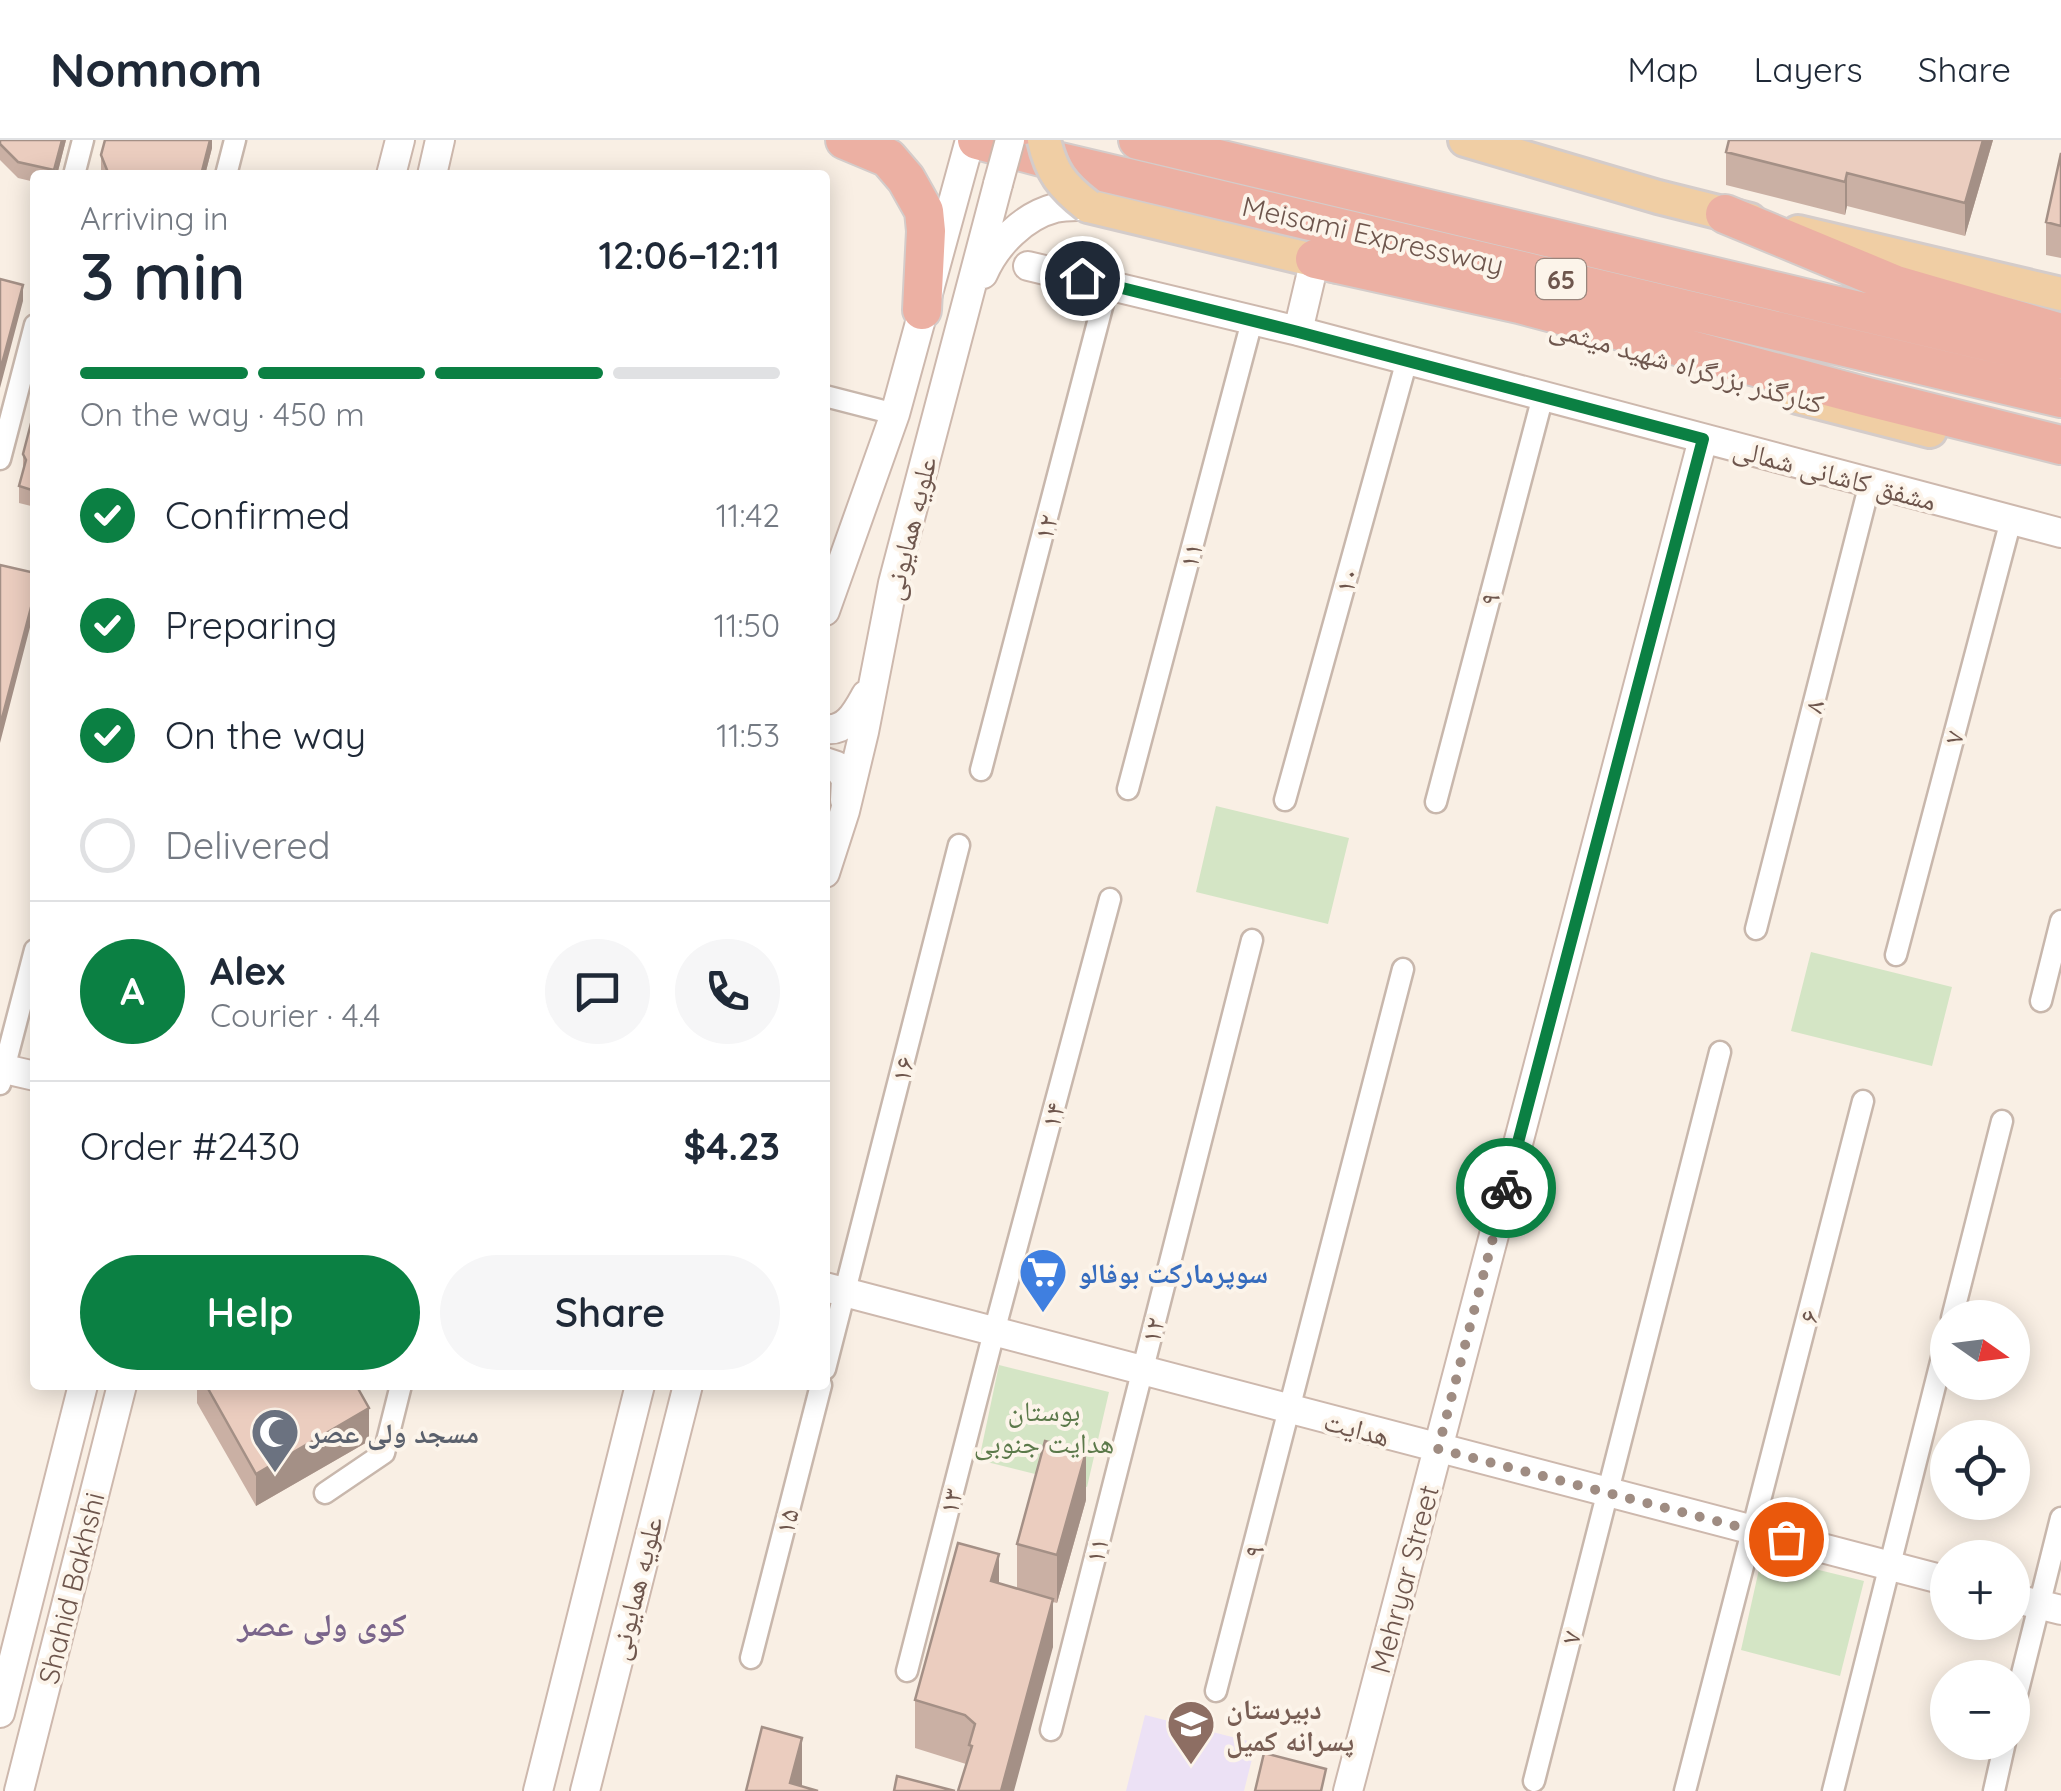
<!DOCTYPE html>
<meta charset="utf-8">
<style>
:root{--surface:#fff;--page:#f6f6f7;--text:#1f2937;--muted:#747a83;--line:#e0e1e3;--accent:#0b8043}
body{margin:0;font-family:Quicksand,"Noto Naskh Arabic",sans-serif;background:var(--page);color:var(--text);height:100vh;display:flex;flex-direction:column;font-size:38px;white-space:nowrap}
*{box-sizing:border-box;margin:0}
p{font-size:32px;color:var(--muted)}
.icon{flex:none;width:55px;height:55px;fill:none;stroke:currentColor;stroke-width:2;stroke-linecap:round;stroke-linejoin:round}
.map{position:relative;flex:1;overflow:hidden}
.panel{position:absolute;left:30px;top:30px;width:800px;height:1220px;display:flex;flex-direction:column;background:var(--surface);border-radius:10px;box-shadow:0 5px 25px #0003}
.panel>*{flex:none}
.needle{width:65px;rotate:104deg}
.fabs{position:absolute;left:1930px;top:1160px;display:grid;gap:20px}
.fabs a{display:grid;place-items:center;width:100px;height:100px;border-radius:50%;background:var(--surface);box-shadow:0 5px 25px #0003;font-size:50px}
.pin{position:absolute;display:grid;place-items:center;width:85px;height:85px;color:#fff;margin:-42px;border:5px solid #fff;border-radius:50%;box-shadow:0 2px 10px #0007}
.courier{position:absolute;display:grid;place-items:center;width:100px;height:100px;margin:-50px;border:8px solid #0b8043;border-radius:50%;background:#fff;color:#222;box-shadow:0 2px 12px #0007}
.overview em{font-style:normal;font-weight:600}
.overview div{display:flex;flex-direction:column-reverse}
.overview{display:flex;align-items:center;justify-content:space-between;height:170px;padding:0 50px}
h1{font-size:65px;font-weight:600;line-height:75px}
.bar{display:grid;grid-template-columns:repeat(4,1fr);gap:15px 10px;align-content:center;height:120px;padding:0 50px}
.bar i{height:12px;border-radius:8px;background:var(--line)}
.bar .selected{background:var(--accent)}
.bar p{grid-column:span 4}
.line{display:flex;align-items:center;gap:25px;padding:0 50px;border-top:2px solid var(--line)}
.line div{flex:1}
.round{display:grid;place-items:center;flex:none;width:105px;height:105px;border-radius:52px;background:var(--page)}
ol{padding:0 50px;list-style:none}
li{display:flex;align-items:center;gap:30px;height:110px}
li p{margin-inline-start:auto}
li .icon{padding:10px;border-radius:50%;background:var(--accent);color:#fff;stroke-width:4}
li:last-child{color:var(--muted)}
li i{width:55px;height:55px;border:5px solid var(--line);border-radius:50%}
.button{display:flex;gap:20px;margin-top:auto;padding:20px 50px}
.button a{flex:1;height:115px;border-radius:60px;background:var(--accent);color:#fff;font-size:40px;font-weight:600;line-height:115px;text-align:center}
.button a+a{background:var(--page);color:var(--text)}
header{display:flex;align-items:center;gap:60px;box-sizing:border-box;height:140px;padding:0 50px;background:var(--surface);border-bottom:2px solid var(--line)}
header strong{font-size:48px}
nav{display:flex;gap:55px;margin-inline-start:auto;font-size:35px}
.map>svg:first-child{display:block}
.education{fill:#ece1f5}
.green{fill:#d4e5c5}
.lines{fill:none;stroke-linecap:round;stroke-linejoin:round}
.street-casing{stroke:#c8b7ac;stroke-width:25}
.secondary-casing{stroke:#cdb8ad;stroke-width:32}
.primary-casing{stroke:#d4ccca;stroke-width:38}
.highway-casing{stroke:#d4ccca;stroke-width:42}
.street{stroke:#fff;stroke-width:20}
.secondary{stroke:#fff;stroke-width:28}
.primary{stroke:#f0cea4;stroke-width:32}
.highway{stroke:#ecb0a3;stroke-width:38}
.secondary-bridge-casing{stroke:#cdb8ad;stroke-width:32;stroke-linecap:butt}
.primary-bridge-casing{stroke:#d4ccca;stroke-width:38;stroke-linecap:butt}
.secondary-bridge{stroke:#fff;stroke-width:28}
.primary-bridge{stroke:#f0cea4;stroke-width:32}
.wall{fill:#cab0a4}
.shaded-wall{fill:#a49086}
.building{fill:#ebcdbf;stroke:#a49086;stroke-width:2.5}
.done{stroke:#9f8c82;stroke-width:10;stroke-dasharray:0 18}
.route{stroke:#0b8043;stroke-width:12}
.labels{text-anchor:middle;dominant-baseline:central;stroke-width:8;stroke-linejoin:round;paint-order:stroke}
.shield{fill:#fcf4ea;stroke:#99857c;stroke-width:2.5}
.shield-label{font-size:25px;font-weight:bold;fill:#6e564d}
.street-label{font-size:28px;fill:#6e564d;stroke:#fcf4ea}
.shop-label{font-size:28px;font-weight:bold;fill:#366cbe;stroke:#fcf4ea;text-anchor:start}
.park-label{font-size:28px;fill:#5b794a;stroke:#fcf4ea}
.worship-label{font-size:28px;font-weight:bold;fill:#5b616d;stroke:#fcf4ea;text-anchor:start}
.education-label{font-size:28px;font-weight:bold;fill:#785e54;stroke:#fcf4ea;text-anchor:start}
.quarter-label{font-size:32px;font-weight:bold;fill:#7a658b;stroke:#fcf4ea}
</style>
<header>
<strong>Nomnom</strong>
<nav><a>Map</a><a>Layers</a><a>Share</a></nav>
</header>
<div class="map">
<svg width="2061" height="1651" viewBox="0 0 2061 1651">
<rect width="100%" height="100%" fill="#f9efe4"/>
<path class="education" d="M1145 1575 1256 1603 1244 1651H1126Z"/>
<path class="green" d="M1216 666 1349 698 1328 784 1196 752Z
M1811 812 1952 847 1932 926 1791 891Z
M999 1225 1109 1252 1087 1347 979 1320Z
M1762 1416 1864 1441 1840 1536 1741 1510Z"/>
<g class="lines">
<g class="street-casing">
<path id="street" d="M74 35 83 0
M226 35 235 0
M825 256 895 274
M0 319 35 185
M981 630 1108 144
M1128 649 1252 181
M1285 660 1407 220
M1436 662 1543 256
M1756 789 1870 343
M1896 815 2011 380
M2041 861 2061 781
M0 944 35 810
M1952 1178 2002 981
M825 1229 959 705
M325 1353 384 1313 401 1245
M751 1518 821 1245
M907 1531 994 1192 1110 759
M1216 1551 1403 829
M2012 1574 2061 1378
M1051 1590 1252 800
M1534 1641 1720 912
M1685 1651 1863 961
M1833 1651 1948 1194
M1994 1651 2005 1602"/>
</g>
<g class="secondary-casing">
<path id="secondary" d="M391 35 400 0
M432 35 440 0
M1028 126 1298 191 2061 393
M983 134C996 104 1024 76 1055 68 1066 65 1077 66 1088 66
M1298 191 1315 119
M825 471 895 274 970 0
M825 589C847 592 857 571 866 555
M825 622 837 626 846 639 845 660
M825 733 845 671 864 592 893 443 998 44
M0 928 35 936
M825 1147 1948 1441
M2012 1458 2061 1470
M0 1573 83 1245
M19 1651 122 1245
M538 1651 640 1245
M585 1651 688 1245
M1348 1651 1703 299"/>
</g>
<g class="primary-casing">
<path id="primary" d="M1465 0 1658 57 1750 80
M1088 66 1338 126
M1798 92 2061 154
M1798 257 1930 291"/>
</g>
<g class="highway-casing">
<path id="highway" d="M845 0 888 18 906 39 924 71 926 91 922 170
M977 0 1060 22 2061 258
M1138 0 2061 219
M1725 74 1896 145 2061 193
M1315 119 1519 164 1868 257 2061 305"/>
</g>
<use href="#street" class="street"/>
<use href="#secondary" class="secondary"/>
<use href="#primary" class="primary"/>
<use href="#highway" class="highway"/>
<g class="secondary-bridge-casing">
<path id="secondary-bridge" d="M998 44 1010 0"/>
</g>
<g class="primary-bridge-casing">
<path id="primary-bridge" d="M1044 0C1051 32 1062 46 1088 66"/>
</g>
<use href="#secondary-bridge" class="secondary-bridge"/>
<use href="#primary-bridge" class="primary-bridge"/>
</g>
<path class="wall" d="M0 0H66L57 35H35V42L18 38 0 20Z
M212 0V8L205 35H102L101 31V15Z
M1729 0H1993L1965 96 1847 66 1845 75 1726 45V12Z
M2061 13V118L2046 115V82Z
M35 268V367L19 363V346L23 330V314Z
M197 1245H356L369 1301 256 1366 197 1263Z
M1086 1360 1057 1463 1053 1462V1507L966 1624 915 1608V1560L999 1443 1017 1449V1404Z"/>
<path class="shaded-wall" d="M62 0H66L57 35H54Z
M210 0H212V8L205 35H201Z
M1983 0H1993L1965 96V63Z
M1847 33V66L1845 75V42Z
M23 145V161L0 248V231Z
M35 452V468L0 603V586Z
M369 1268V1301L256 1366V1334Z
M1086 1312V1360L1057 1463V1415Z
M999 1414V1462L991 1441Z
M1053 1459V1507L1014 1651H1001Z
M802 1598V1646L790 1643Z"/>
<path class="building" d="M0 0H62L54 30 18 22 0 4Z
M105 0H210L201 35H109L101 15Z
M1729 0H1983L1965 63 1847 33 1845 42 1726 12Z
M2061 13V86L2046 82Z
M0 139 23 145 0 231Z
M35 268V351L19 346 26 320 23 314Z
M0 425 35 433V452L0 586Z
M206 1245H356L369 1268 256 1334Z
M1045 1301 1086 1312 1057 1415 1017 1404Z
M958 1403 999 1414 991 1441 1053 1459 1001 1651H958L972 1606 969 1605 975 1584 965 1575 915 1560Z
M762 1587 802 1598 790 1643 818 1651H746Z
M1264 1613 1326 1629 1321 1651H1255Z
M897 1636 955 1651H894Z"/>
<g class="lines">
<path class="done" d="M1506 1048 1438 1309 1786 1399"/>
<path class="route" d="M1082 138 1298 192 1703 299 1506 1048"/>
</g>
<defs>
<g id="supermarket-pin" transform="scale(2.5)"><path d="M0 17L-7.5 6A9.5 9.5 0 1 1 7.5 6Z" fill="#3f7fe0" stroke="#fcf4ea"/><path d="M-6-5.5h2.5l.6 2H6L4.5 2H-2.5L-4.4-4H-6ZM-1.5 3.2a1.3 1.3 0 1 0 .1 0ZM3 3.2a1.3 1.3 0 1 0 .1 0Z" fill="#fff"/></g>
<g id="mosque-pin" transform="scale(2.5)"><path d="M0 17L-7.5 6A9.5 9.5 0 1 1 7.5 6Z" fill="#6b7280" stroke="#fcf4ea"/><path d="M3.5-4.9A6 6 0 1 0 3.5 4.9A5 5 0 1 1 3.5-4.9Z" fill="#fff"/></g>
<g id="school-pin" transform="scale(2.5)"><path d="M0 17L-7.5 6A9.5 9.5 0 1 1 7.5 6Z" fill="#8d6e63" stroke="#fcf4ea"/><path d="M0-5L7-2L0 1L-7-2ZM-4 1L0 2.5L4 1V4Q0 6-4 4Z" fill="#fff"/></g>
</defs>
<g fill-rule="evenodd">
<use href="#supermarket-pin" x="1043" y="1132"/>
<use href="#mosque-pin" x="275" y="1292"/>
<use href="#school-pin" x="1191" y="1584"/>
</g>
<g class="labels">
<rect class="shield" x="1536" y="119" width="50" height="40" rx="8"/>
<g class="shield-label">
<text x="1561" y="139">65</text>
</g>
<g class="street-label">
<text transform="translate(1373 95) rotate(13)">Meisami Expressway</text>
<text transform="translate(1687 225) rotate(16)">کنارگذر بزرگراه شهید میثمی</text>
<text transform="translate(1835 334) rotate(15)">مشفق کاشانی شمالی</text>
<text transform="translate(1045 387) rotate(-75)">۱۲</text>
<text transform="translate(909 388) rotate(-76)">علویه همایونی</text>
<text transform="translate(1190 415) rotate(-75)">۱۱</text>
<text transform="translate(1346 440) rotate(-75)">۱۰</text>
<text transform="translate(1489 459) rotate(-75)">۹</text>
<text transform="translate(1813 566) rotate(-76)">۸</text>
<text transform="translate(1953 597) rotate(-75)">۷</text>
<text transform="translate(902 929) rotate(-76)">۱۶</text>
<text transform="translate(1052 975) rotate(-75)">۱۴</text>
<text transform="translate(1808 1176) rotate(-76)">۶</text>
<text transform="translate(1152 1190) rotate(-76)">۱۲</text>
<text transform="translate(1357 1288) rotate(15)">هدایت</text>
<text transform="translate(950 1361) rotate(-76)">۱۳</text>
<text transform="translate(786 1381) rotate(-76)">۱۵</text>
<text transform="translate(1096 1410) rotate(-76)">۱۱</text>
<text transform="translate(1253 1411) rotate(-76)">۹</text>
<text transform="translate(1404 1439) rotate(-75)">Mehryar Street</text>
<text transform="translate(71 1448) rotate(-76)">Shahid Bakhshi</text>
<text transform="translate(635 1448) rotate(-76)">علویه همایونی</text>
<text transform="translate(1570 1497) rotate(-76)">۷</text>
</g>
<g class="shop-label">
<text x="1078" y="1132">سوپرمارکت بوفالو</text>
</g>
<g class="park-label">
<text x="1044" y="1270">بوستان<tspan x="1044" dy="32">هدایت جنوبی</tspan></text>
</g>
<g class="worship-label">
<text x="310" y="1292">مسجد ولی عصر</text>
</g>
<g class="education-label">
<text x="1226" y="1568">دبیرستان<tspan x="1226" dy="32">پسرانه کمیل</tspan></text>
</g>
<g class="quarter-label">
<text x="322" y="1484">کوی ولی عصر</text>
</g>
</g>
</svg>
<div class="fabs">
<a><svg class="needle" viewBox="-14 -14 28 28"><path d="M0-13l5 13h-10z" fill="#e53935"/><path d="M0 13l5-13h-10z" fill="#747a83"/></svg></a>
<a><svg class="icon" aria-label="locate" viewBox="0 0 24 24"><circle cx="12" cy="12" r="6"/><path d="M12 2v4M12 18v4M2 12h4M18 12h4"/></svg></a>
<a>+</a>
<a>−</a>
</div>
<div class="pin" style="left:1786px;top:1399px;background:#ea580c"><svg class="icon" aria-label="bag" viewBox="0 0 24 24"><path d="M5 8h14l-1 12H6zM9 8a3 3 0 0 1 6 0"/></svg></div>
<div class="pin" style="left:1082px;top:138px;background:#1f2937"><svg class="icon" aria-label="home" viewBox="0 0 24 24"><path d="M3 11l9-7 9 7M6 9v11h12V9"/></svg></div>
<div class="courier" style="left:1506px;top:1048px"><svg class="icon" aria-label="bike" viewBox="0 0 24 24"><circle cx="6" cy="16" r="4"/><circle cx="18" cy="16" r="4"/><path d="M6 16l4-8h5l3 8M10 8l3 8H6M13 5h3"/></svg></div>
<section class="panel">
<div class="overview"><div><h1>3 min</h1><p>Arriving in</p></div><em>12:06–12:11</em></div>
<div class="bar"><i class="selected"></i><i class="selected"></i><i class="selected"></i><i></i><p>On the way · 450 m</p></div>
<ol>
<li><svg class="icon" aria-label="check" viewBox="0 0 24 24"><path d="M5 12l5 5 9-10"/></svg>Confirmed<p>11:42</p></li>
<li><svg class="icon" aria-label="check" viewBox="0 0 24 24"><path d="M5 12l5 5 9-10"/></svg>Preparing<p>11:50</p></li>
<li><svg class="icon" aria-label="check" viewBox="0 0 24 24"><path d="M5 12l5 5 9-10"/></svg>On the way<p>11:53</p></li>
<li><i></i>Delivered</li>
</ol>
<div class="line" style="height:180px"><b class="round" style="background:var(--accent);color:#fff">A</b><div><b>Alex</b><p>Courier · 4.4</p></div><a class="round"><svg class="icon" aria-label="chat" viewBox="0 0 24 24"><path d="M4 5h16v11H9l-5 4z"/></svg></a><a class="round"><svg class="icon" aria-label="phone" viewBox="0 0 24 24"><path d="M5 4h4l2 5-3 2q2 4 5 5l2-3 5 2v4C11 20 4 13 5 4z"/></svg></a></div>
<div class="line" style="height:130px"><div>Order #2430</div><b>$4.23</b></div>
<div class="button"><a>Help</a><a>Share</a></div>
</section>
</div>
